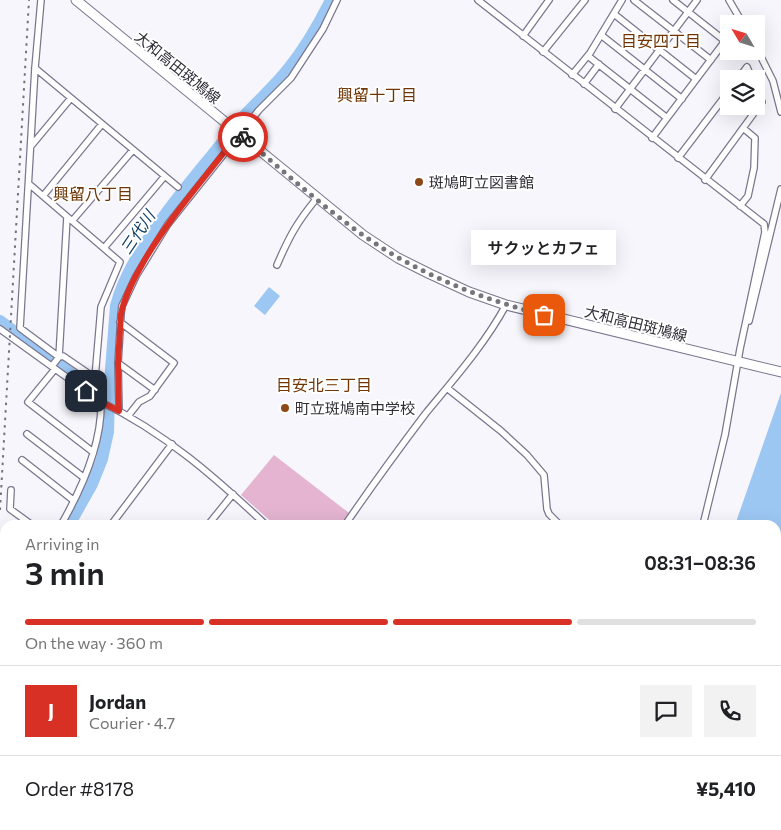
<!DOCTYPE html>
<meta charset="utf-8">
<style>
:root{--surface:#fff;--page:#f2f2f2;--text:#202124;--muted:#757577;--line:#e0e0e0;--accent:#d93025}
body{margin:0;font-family:Commissioner,"Noto Sans JP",sans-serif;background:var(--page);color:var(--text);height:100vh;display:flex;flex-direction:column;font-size:19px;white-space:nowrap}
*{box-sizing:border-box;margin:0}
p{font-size:16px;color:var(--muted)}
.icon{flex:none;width:28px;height:28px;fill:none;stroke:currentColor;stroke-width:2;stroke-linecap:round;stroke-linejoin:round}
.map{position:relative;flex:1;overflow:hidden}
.side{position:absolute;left:0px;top:520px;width:781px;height:310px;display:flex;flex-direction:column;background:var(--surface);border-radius:15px 15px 0 0;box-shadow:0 5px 20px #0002}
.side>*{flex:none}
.needle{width:32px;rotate:308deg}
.buttons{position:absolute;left:720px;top:15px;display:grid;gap:10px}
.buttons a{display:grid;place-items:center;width:45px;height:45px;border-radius:0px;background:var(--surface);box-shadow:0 5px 20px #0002;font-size:25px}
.pin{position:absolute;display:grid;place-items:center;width:42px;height:42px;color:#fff;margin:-21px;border-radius:10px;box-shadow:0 2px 8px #0006}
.courier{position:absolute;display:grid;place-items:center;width:50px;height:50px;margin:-25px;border:4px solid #d93025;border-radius:50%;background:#fff;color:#222;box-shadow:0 1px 6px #0007}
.bubble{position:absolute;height:35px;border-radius:0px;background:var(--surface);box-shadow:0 5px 20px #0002;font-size:16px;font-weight:600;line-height:35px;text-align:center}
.headline em{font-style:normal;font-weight:600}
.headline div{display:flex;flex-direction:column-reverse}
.headline{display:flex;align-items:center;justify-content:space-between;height:85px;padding:0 25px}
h1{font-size:32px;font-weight:600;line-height:38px}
.bar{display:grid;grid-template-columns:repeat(4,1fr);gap:8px 5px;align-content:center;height:60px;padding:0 25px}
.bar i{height:6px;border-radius:4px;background:var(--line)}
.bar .on{background:var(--accent)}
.bar p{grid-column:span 4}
.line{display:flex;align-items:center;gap:12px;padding:0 25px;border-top:1px solid var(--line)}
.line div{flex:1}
.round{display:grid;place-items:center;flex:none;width:52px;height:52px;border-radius:0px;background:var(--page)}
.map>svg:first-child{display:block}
.green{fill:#e4b4d0}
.water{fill:#9cc7f2}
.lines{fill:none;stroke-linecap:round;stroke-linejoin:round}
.river{stroke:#9cc7f2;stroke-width:12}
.minor-casing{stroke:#7b768e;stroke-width:8}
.tertiary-casing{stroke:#7b768e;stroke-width:10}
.primary-casing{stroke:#7b768e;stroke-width:11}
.minor{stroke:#fff;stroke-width:5.5}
.tertiary{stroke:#fff;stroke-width:8}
.primary{stroke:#fff;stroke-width:9}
.rail{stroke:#74737b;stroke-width:2;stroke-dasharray:2.5 5;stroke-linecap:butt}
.done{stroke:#76747d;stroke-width:5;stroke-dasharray:0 9}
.route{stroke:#d93025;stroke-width:6}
.poi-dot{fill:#8c4918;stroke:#fff;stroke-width:2}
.labels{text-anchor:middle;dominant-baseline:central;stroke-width:4;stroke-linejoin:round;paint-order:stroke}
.street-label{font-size:15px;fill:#302e38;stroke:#fff}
.poi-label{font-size:15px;fill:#302e38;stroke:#fff;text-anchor:start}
.neighbourhood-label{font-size:16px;fill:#703503;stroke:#fff}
.water-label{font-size:16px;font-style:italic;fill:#0f3f66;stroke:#fff}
</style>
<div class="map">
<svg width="781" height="830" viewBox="0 0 781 830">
<rect width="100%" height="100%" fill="#f7f6fc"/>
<path class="green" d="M274 455 349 513 341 525H275L241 495Z"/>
<path class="water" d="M269 287 280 296 265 315 254 306Z
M781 393V601L776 610V525H735Z
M600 825H678L675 830H598Z"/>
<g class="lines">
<path class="river" d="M0 321 89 387 109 395
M69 525 92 484 102 459 108 432 109 395 116 306C128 257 177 198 209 159 221 145 232 129 245 115 260 99 276 85 289 68 306 47 319 24 331 0
M0 625 5 621"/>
<g class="minor-casing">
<path id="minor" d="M478 0 764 224 765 232 740 349 725 435 703 525
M634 0 711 60
M729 0 743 24
M614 14 696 79
M601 35 682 99
M523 36 549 0
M756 47 773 81 781 112
M543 52 585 0
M588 56 667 118
M35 68 178 187
M572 75 590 53 622 0
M738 79 747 67 752 79
M584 84 599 64
M615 109 697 0
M652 138 725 41 673 0
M31 146 71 98
M678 158 729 91
M705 180 762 102 756 88
M29 184 120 262 101 307 95 378 63 356 59 357 20 328 35 68 41 0
M43 196 102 124
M740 206 748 196 754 168 755 138 743 128
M72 221 133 150
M104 248 164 177
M277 265C289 237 297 222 317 198
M749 321 781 189
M120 322 174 363 150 396 139 402 128 416
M0 329 101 402C164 432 216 478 266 525
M118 363 155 390
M52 366 59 357 67 217
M55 369 28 402 93 452
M447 388 501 431 527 455 544 475 547 509 549 514 560 525
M119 411 118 363 121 314 122 306 136 276 168 224 259 110 291 78 323 29 337 0
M27 434 83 477
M22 460 73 500
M11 490 10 509 32 525
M61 525C81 490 102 443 101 402
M111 525 172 444
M208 525 233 494
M345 525C371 487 398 450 426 413 454 379 485 344 506 305
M0 694 2 669 5 665
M0 732 5 725
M0 739 5 743
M776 753 781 744
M0 794 5 787
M51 825 57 830
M733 825 743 830
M0 829 1 830
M97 830 101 825
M251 830 254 825
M382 830 385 825
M464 830 467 826 465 825
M537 830 541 825
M716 830 719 825
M780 830 781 828"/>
</g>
<g class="tertiary-casing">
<path id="tertiary" d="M776 683 781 674
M698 830 700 825"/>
</g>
<g class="primary-casing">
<path id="primary" d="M76 0 363 235 398 258 430 274 469 292 506 305 781 372"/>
</g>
<use href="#minor" class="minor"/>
<use href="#tertiary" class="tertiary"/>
<use href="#primary" class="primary"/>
<path class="rail" d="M0 510 29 0"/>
</g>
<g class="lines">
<path class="done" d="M243 137C292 178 344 227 399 258 445 284 493 302 544 315"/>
<path class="route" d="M86 391 101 402 119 411 118 363 121 314C125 295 135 277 144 261 171 215 207 176 238 134L243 137"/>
</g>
<g class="poi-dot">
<circle cx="419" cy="182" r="5"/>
<circle cx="285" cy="408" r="5"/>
</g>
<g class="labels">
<g class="street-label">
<text transform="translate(178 67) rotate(39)">大和高田斑鳩線</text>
<text transform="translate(636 323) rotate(14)">大和高田斑鳩線</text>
</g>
<g class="poi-label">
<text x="429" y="182">斑鳩町立図書館</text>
<text x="295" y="408">町立斑鳩南中学校</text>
</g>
<g class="neighbourhood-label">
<text x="661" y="40">目安四丁目</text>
<text x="377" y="94">興留十丁目</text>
<text x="93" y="193">興留八丁目</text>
<text x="324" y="384">目安北三丁目</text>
</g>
<g class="water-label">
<text transform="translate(137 232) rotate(-56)">三代川</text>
</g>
</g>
</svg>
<div class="buttons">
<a><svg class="needle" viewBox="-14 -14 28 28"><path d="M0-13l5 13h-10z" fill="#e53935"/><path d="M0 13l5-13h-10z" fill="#757577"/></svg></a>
<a><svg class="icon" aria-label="layers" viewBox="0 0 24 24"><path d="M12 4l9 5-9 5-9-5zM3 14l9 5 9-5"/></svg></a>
</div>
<div class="pin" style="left:544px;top:315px;background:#ea580c"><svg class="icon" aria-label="bag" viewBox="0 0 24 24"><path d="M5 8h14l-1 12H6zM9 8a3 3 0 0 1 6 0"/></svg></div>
<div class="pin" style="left:86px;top:391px;background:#1f2937"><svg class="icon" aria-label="home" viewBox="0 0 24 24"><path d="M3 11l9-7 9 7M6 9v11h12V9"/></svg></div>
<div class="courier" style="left:243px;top:137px"><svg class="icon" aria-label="bike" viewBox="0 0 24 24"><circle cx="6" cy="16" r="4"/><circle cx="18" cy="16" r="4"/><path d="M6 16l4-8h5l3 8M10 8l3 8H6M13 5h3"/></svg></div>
<div class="bubble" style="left:471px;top:230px;width:145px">サクッとカフェ</div>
<section class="side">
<div class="headline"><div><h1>3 min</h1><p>Arriving in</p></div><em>08:31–08:36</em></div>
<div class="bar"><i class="on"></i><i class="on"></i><i class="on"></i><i></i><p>On the way · 360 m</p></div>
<div class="line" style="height:90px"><b class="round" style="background:var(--accent);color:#fff">J</b><div><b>Jordan</b><p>Courier · 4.7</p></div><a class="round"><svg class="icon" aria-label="chat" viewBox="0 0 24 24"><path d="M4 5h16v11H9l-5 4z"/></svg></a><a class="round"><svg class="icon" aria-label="phone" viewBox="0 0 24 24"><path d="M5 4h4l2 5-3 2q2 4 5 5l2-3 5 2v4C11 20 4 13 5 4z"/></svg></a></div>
<div class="line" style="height:65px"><div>Order #8178</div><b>¥5,410</b></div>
</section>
</div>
